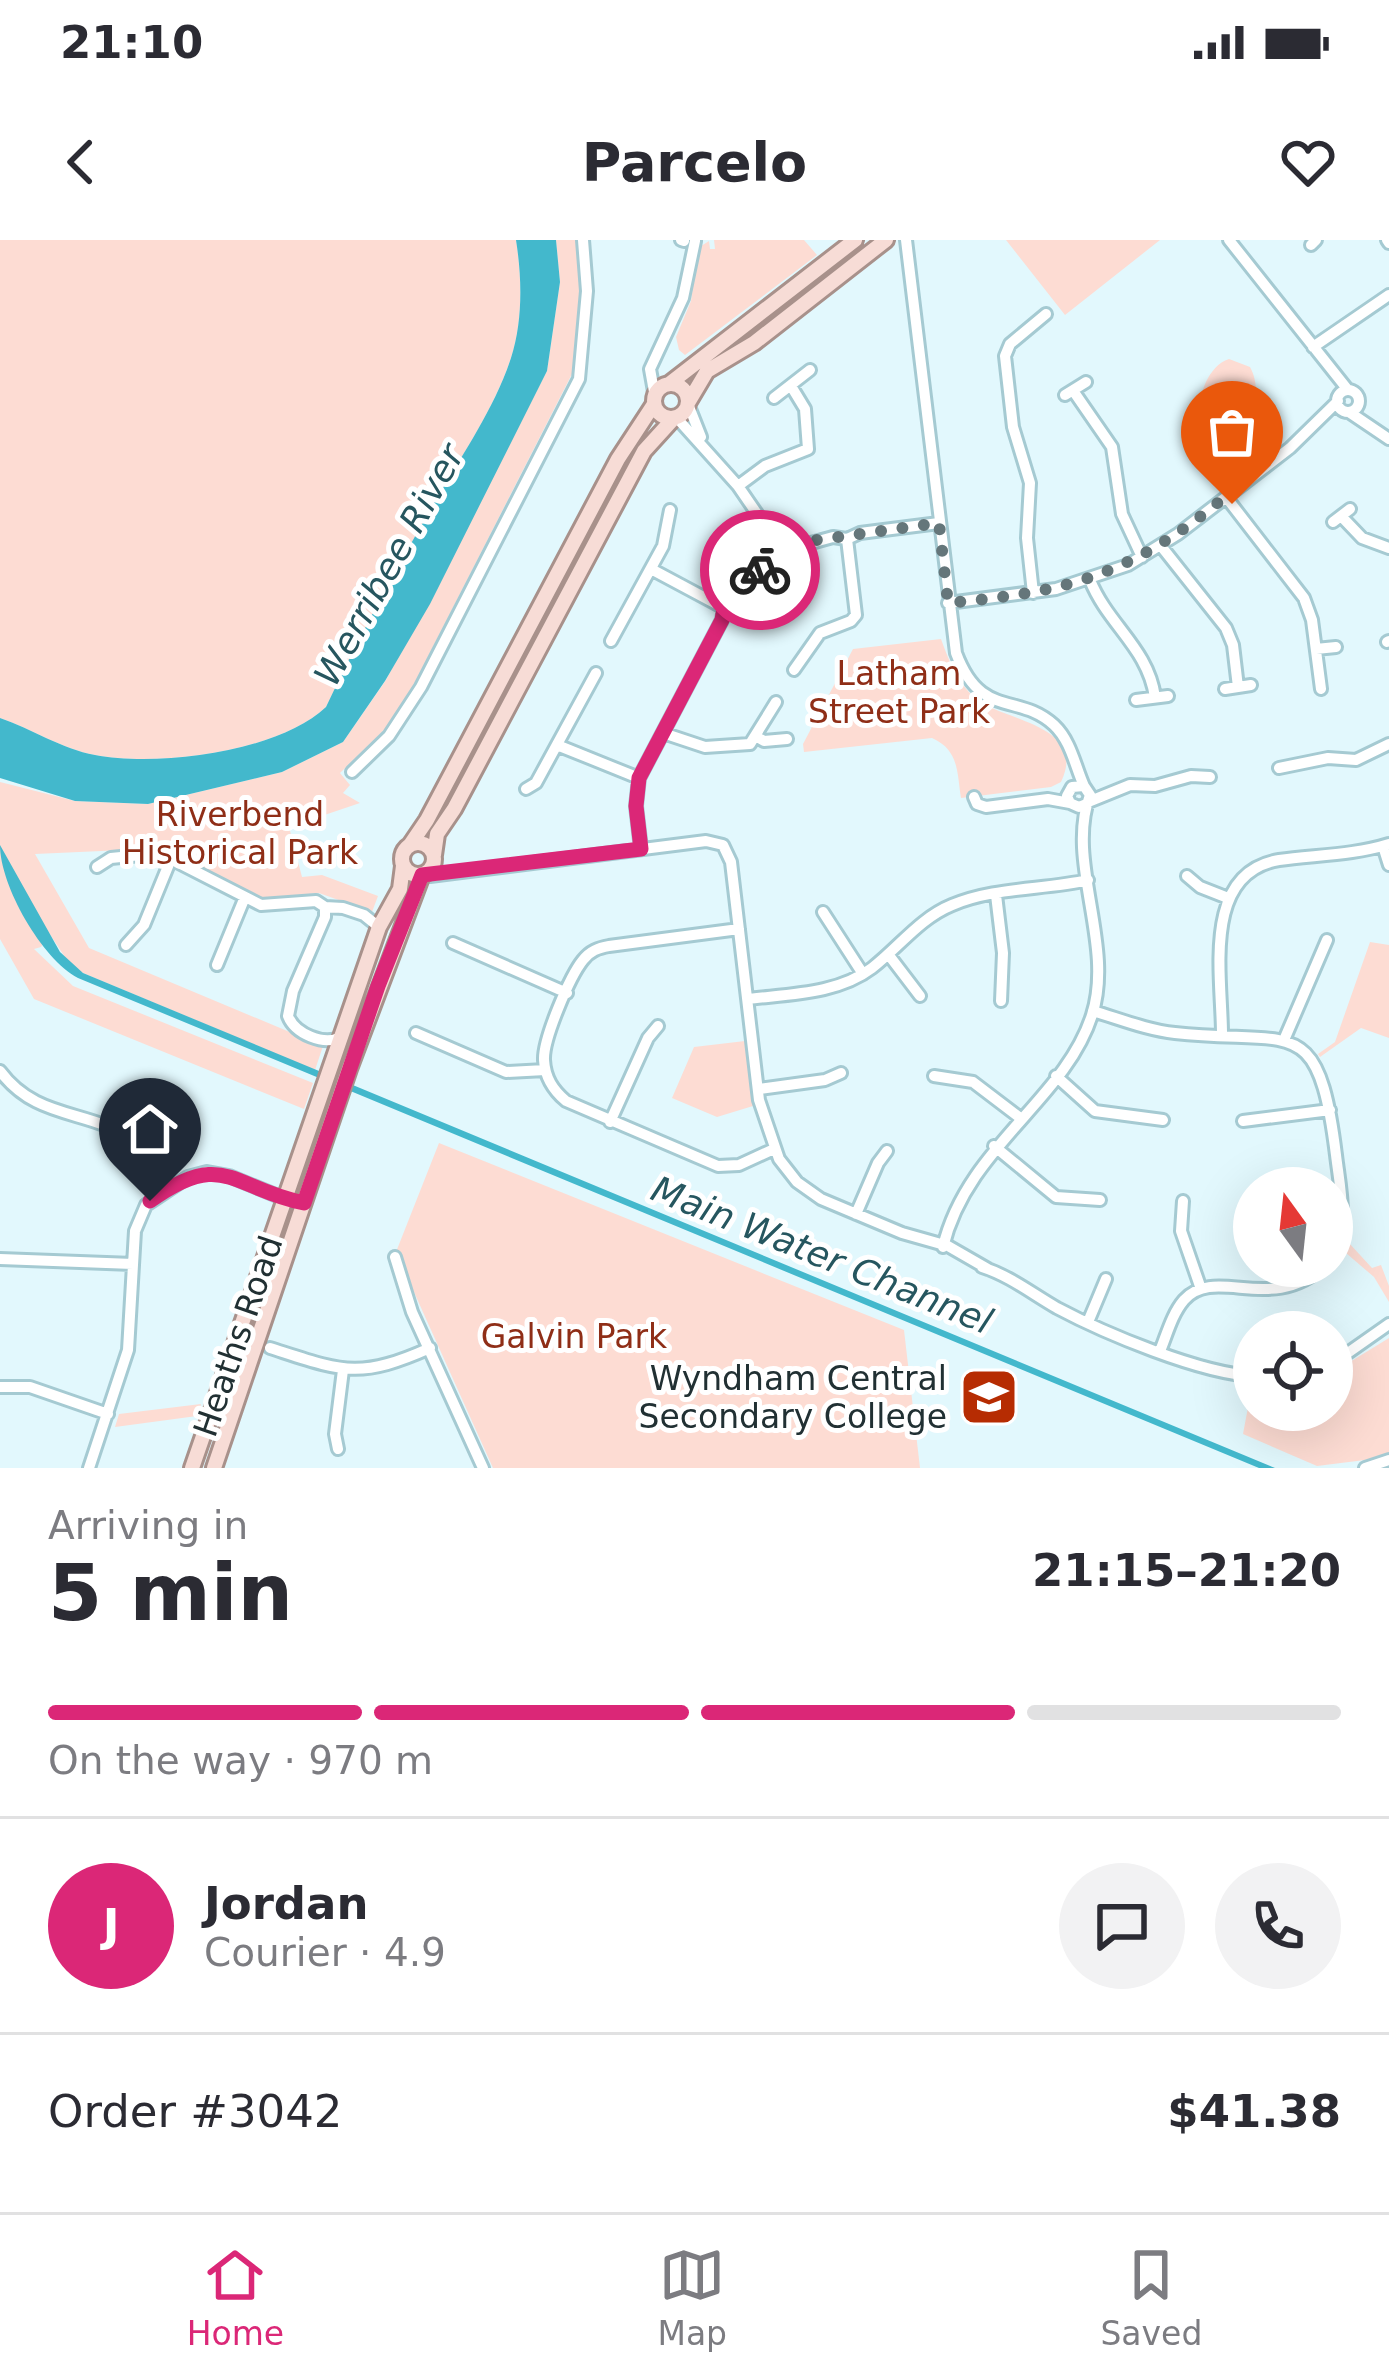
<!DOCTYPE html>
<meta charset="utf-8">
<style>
:root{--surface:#fff;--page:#f2f2f3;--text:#2b2b33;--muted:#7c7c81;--line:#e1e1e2;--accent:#db2777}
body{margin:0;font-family:"DejaVu Sans",sans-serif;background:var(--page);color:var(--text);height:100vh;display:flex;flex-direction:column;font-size:45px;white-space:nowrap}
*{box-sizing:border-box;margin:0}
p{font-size:39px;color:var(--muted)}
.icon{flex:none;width:66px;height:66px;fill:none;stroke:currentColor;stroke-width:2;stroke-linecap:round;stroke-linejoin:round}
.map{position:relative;height:1228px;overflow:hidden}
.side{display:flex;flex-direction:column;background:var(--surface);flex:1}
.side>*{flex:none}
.needle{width:78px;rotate:345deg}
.tools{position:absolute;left:1233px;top:927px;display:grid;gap:24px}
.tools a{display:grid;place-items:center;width:120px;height:120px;border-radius:50%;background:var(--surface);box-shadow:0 12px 48px #0002;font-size:60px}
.pin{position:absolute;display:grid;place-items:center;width:102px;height:102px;color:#fff;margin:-123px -51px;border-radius:50% 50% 50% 0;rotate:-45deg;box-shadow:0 0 12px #0007}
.pin .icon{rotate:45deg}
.courier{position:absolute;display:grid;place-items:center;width:120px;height:120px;margin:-60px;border:9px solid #db2777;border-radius:50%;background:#fff;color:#222;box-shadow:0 3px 15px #0007}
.overview em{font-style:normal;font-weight:600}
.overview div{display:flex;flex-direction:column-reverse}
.overview{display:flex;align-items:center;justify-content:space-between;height:204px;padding:0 48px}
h1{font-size:78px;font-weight:600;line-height:90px}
.bar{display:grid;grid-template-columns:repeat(4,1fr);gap:18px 12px;align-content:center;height:144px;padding:0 48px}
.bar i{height:15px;border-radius:9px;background:var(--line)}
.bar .on{background:var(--accent)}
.bar p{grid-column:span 4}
.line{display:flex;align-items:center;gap:30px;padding:0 48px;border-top:3px solid var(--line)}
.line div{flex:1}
.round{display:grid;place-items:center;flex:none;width:126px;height:126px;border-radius:63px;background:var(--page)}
.status{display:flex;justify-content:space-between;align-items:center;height:84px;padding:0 60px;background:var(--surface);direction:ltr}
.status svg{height:33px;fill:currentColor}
header{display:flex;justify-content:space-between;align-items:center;height:156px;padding:0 48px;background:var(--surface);font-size:54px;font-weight:600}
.tabs{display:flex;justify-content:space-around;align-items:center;height:168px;border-top:3px solid var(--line);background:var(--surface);font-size:33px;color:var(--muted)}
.tabs a{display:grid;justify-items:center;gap:6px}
.tabs .on{color:var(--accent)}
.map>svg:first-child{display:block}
.green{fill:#fddcd3}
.water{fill:#43b8cc}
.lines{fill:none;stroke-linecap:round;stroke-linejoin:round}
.minor-casing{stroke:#a5cad2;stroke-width:16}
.major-casing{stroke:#a8918b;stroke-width:20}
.minor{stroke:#fff;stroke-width:10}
.major{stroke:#f7dcd6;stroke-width:14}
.done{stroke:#65767a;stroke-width:12;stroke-dasharray:0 21.6}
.route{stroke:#db2777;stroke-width:15}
.labels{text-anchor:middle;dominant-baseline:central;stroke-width:10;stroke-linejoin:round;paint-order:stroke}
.park-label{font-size:33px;fill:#8f2e17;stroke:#fff}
.street-label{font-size:33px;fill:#213033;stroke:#fff}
.poi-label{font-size:33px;fill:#213033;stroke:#fff;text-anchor:end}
.water-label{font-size:36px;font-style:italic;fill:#26565f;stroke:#fff}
</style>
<div class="status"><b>21:10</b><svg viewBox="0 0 49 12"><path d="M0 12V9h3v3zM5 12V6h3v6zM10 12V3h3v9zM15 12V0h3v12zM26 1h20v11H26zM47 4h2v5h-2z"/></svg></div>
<header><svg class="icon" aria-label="back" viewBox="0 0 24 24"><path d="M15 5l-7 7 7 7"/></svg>Parcelo<svg class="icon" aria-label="heart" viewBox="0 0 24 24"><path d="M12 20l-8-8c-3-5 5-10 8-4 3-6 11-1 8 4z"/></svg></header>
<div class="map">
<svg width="1389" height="1228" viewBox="0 0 1389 1228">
<rect width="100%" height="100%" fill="#e2f8fd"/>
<path class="green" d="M0 0H516C522 38 523 81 511 118 493 172 457 223 429 272 392 336 359 401 326 467 279 512 158 527 95 515 62 509 32 489 0 478Z
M556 0H576L581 37 573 132 412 448 386 488 340 533 350 545 343 553 360 563 289 587 302 637 322 635 378 656 372 672 319 653 261 659 168 608 35 614 89 708 323 806 315 830 83 733 69 723 49 693 41 707 34 709 73 746 313 843 304 869 34 759 0 699V542L75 561 148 564 282 532 343 502 386 440 547 131 560 42Z
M714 0H804L817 15 685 115 679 110 676 97 691 61 698 8 709 1 710 9H715Z
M1006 0H1160L1065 75Z
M1229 119 1250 127C1264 152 1253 196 1232 214L1220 215 1201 204C1192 179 1201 128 1229 119Z
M941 399C949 421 957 442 975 458 1001 481 1089 484 1061 542L1051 547 961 558C957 532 959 510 932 498L804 512 803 504 853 409Z
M1370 702 1389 705V798L1361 788 1320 817 1318 814 1335 802Z
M745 801 753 866 717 877 672 858 694 807Z
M439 903 904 1090 920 1228H493L396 1012Z
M1349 1003 1372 1028 1381 1025 1389 1046V1062L1374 1037 1346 1013Z
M1389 1098V1217L1317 1226 1243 1194 1252 1146 1254 1170H1332V1133Z
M201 1164 197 1176 115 1187 119 1174Z"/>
<path class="water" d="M516 0H556L560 42 547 131 430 364 385 441 343 502 282 532 148 564 75 561 0 538V478C32 489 62 509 95 515 158 527 279 512 326 467 360 394 398 326 438 256 464 212 495 167 511 118 523 81 522 38 516 0Z
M0 605 60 712 83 733 1275 1228H1259L78 738C42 719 0 646 0 605Z"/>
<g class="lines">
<g class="minor-casing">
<path id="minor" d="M681 0 684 1
M906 0 956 413C981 480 1018 452 1054 485 1071 501 1075 526 1084 546
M1229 0 1348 150
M1387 0 1389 3
M1311 5 1316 0
M1313 107 1389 55
M1337 161a11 11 0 1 1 22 0a11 11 0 1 1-22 0Z
M1074 152 1112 207 1122 274 1142 317
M1065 155 1086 142
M655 157 650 129 683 58 695 1
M774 158 810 130
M688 164 701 197
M1349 172 1389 199
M676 177 738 246 784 313
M738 246 765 226 808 209 805 169 791 146
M1226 257 1304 358 1312 380 1321 449
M1341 276 1362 298 1389 308
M1333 282 1350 269
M1161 306 1226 388 1233 405 1238 447
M651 329 724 368
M1090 340C1108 385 1148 408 1155 457
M1033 353 1027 298 1030 243 1013 187 1005 116 1010 104 1046 74
M948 363 1056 349 1128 325 1178 294 1290 208 1338 161
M611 401 663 306 670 270
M1387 402 1389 401
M1316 409 1336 407
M794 430 820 393 851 381 856 375 847 299
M1225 449 1251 445
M1136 460 1168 456
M663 493 705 507 750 504 776 462
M757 497 764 501 787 499
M557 505 639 538
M1279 528 1328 518 1356 520 1389 504
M352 532 389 496 421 447 579 139 587 51 583 0
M526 549 536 543 596 433
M974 557 977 564 986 567 1048 559 1070 563
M1088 562 1130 545 1155 546 1191 536 1210 537
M1383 606 1389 625
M641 609 636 566 639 538 722 380 724 368 759 331 800 306 833 297 847 299 860 293 939 283
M97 627 111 618 151 614 171 619 261 665 316 661 325 667 343 668 364 675 379 687
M425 634 430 636 706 601 723 605 731 622 759 860 779 919 797 942 821 959 902 993 948 1006 988 1029
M1187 636 1200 647 1228 658
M996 655 1003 713 1001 761
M325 667V677L293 751 288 776C295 794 324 806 341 797
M823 672 863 734
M739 689 609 706C598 708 590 711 583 720 570 736 543 799 544 820 545 838 553 850 566 861L718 926 739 925 774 909
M453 703 567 753
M126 705 144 685 171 619
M888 714 920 756
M217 725 245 657
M748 759C789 754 838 754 872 728 899 707 920 678 952 665 994 647 1044 650 1088 640
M1093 771C1120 779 1147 790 1175 793 1293 806 1318 770 1336 915 1340 949 1349 984 1332 1016
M416 793 506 832 545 830
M1222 794C1222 737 1201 633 1279 620 1315 615 1354 615 1389 604
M1284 800 1327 700
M0 831C38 882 91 868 135 902 150 914 159 931 169 948
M934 836 973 842 1019 877
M1056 836 1095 871 1163 880
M759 849 825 840 841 833
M1243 881 1330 870
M610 882 648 798 658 786
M994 906 1056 957 1100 960
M1183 961 1181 991 1201 1049
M856 974 878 923 887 911
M943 1007C967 907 1065 860 1092 775 1115 704 1065 621 1090 555L1084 546 1072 547 1067 556 1070 563 1079 567 1086 564
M395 1017 412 1072 483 1228
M0 1019 133 1024
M982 1027C1010 1036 1031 1053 1057 1068 1104 1093 1201 1134 1254 1136
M1088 1082 1106 1039
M270 1108C342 1131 358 1140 430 1108
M1160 1111C1167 1094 1172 1074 1184 1060 1215 1025 1272 1075 1324 1026
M1332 1124 1389 1084
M0 1147H30L108 1174
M338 1209 335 1194 343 1130
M89 1228 128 1110 135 991 146 965 188 937 207 932 229 936 285 959
M1365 1228 1389 1220"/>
</g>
<g class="major-casing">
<path id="major" d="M669 144 855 0
M654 161a17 17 0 1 1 34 0a17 17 0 1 1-34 0Z
M688 163 707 131 754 103 886 0
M402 619a16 16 0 1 1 32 0a16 16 0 1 1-32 0Z
M410 605 427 580 618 219 654 164
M434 615 437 594 454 569 644 211 674 178
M192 1228 379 687 400 649 403 626
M214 1228 349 829 422 635"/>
</g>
<use href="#minor" class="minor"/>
<use href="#major" class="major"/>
</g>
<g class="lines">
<path class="done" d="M760 330 784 313 816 300 939 283 948 363C1069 352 1131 335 1226 256L1232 264"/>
<path class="route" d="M150 961C224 908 231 948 304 963L378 746 422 635 641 609 636 566 639 538 722 380 724 368 760 330"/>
</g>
<defs>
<g id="school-square" transform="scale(3)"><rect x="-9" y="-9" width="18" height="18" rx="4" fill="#b62c02" stroke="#fff"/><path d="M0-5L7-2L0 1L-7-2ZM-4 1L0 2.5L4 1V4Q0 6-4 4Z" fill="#fff"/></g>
</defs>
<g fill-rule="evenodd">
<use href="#school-square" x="989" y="1157"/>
</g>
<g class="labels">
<g class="park-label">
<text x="899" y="433">Latham<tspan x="899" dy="38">Street Park</tspan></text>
<text x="240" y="574">Riverbend<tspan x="240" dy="38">Historical Park</tspan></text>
<text x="574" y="1096">Galvin Park</text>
</g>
<g class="street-label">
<text transform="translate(238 1096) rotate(-71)">Heaths Road</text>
</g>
<g class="poi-label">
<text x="947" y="1138">Wyndham Central<tspan x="947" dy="38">Secondary College</tspan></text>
</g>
<g class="water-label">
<text transform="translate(389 325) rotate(-61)">Werribee River</text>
<text transform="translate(822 1015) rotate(22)">Main Water Channel</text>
</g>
</g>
</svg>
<div class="tools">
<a><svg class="needle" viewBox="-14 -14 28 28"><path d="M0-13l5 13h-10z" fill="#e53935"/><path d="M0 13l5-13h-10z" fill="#7c7c81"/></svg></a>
<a><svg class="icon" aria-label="locate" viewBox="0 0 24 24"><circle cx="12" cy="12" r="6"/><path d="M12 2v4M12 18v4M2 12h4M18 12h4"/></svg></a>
</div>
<div class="pin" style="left:1232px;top:264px;background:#ea580c"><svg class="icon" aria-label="bag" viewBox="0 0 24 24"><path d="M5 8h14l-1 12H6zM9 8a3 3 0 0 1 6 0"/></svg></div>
<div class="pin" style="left:150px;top:961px;background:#1f2937"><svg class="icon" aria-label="home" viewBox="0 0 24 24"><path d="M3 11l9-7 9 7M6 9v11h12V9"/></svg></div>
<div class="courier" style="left:760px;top:330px"><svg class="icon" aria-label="bike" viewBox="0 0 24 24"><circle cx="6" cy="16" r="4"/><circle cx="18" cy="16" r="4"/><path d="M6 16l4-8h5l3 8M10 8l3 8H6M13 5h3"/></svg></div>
</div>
<section class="side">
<div class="overview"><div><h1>5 min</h1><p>Arriving in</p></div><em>21:15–21:20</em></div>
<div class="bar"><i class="on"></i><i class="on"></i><i class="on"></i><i></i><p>On the way · 970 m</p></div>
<div class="line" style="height:216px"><b class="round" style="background:var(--accent);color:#fff">J</b><div><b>Jordan</b><p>Courier · 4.9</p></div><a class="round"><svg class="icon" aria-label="chat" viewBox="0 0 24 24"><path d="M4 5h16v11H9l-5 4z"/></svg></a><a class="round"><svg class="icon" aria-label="phone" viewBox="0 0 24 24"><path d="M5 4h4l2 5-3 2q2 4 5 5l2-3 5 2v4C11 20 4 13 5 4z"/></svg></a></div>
<div class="line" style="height:156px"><div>Order #3042</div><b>$41.38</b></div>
</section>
<nav class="tabs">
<a class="on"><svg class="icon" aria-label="home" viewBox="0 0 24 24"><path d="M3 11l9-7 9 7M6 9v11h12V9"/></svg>Home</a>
<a><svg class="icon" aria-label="map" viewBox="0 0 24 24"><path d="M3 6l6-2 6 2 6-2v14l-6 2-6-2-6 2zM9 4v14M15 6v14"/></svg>Map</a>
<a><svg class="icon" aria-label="saved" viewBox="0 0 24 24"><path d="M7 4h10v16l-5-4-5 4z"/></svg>Saved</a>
</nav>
